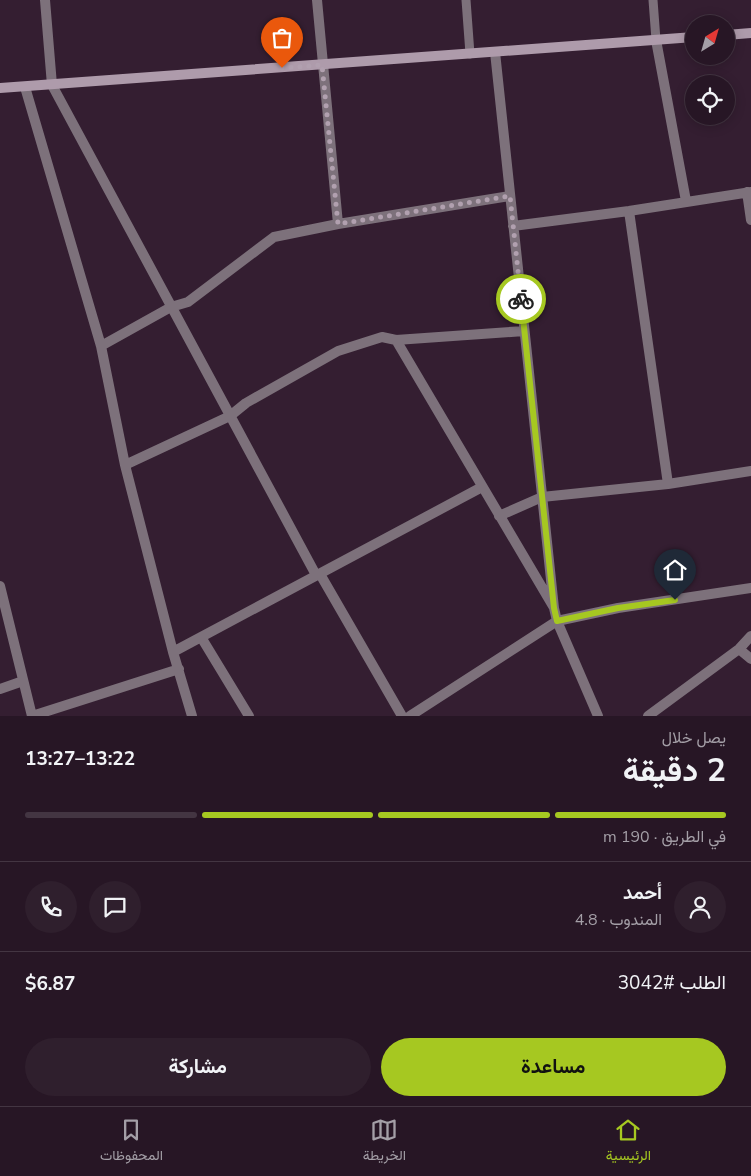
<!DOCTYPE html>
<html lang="ar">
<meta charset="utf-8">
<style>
:root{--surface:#271625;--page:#2f1f2d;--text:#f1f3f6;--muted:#a49fa7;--line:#433542;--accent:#a6c821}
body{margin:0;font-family:"Nunito Sans",Vazirmatn,sans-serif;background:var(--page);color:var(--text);direction:rtl;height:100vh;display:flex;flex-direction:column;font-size:19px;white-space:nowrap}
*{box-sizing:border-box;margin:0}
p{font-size:16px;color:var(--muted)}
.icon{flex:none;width:28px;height:28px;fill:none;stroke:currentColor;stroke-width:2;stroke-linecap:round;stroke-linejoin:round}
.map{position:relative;height:716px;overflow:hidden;direction:ltr}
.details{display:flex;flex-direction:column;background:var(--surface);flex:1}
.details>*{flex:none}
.needle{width:32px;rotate:37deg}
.controls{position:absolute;left:685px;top:15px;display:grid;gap:10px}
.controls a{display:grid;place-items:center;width:50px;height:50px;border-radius:50%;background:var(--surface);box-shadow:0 2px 12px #0003,0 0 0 1px var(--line);font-size:25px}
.pin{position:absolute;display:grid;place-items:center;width:42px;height:42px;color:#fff;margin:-51px -21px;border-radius:50% 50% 50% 0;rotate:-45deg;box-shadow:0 0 5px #0007}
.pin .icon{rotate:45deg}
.courier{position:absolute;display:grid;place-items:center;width:50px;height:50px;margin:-25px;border:4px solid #a6c821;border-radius:50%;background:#fff;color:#222;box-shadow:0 1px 6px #0007}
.head em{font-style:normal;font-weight:700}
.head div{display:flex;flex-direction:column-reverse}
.head{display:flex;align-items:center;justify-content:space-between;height:85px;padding:0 25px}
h1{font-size:32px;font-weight:700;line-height:38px}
.bar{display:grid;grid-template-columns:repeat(4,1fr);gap:8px 5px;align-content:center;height:60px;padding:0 25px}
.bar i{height:6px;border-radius:4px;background:var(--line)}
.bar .current{background:var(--accent)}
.bar p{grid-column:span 4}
.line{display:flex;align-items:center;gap:12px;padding:0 25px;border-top:1px solid var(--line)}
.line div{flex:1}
.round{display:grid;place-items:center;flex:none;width:52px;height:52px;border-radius:26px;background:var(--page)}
.cta{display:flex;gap:10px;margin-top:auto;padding:10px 25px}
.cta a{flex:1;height:58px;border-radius:30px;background:var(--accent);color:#111;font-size:20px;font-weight:700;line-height:58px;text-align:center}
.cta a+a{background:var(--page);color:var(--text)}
.menu{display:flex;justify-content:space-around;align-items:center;height:70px;border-top:1px solid var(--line);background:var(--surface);font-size:14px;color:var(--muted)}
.menu a{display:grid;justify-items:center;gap:2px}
.menu .current{color:var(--accent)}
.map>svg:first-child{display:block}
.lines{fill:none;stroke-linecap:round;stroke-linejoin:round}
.lane{stroke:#7d717b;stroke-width:9}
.street{stroke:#7d717b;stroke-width:10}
.secondary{stroke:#ae9bab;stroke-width:10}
.done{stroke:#b1a0af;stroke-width:5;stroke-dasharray:0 9}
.route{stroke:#a6c821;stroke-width:6}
</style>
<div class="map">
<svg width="751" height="716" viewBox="0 0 751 716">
<rect width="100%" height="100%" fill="#341e31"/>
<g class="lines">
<path class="lane" d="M466 0 470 54
M653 0 656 40"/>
<path class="street" d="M45 0 52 85 316 575
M317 0 338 224
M656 40 686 201
M495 52 554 608 557 621 598 716
M25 87 101 346 125 465 173 652 192 716
M747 192 751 220
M629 211 668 484
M513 226 629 211 751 192
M396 340 553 606
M101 346 171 307 188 302 274 237 338 224 510 196
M125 465 230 416 246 403 338 351 382 337 396 340 524 331
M499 516 542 497 668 484 751 471
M320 574 402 716
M0 586 32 716
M201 637 249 716
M739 649 751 659
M173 652 482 487
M0 689 23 681
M32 716 179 669
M410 716 557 621 618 608 751 588
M648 716 739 649 751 636"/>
<path class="secondary" d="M726 35 751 33
M0 88 694 37"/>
</g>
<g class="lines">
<path class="done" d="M282 68 322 65 338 224 510 196 521 299"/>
<path class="route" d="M521 299 554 608 557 621 618 608 675 600"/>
</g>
</svg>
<div class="controls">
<a><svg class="needle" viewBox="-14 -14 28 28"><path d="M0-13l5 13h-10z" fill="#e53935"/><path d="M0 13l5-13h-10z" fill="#a49fa7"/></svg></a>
<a><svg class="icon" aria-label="locate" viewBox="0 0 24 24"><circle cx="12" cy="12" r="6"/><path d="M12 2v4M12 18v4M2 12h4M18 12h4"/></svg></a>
</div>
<div class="pin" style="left:282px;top:68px;background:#ea580c"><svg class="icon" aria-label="bag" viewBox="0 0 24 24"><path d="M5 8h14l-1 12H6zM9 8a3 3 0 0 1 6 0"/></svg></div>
<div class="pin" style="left:675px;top:600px;background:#1f2937"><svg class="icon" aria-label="home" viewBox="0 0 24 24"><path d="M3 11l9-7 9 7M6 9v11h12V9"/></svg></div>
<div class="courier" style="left:521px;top:299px"><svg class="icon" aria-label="bike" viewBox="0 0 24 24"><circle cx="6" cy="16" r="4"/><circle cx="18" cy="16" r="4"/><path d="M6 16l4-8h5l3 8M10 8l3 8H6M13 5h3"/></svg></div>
</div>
<section class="details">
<div class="head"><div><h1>2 دقيقة</h1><p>يصل خلال</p></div><em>13:22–13:27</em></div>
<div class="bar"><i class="current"></i><i class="current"></i><i class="current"></i><i></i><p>في الطريق · 190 m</p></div>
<div class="line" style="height:90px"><a class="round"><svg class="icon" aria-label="person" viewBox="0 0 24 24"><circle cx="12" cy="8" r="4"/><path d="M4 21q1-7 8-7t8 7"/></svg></a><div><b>أحمد</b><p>المندوب · 4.8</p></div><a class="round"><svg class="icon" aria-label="chat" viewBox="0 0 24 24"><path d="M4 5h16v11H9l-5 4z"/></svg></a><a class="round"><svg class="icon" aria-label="phone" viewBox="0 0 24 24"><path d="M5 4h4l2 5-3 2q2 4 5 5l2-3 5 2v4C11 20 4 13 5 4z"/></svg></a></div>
<div class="line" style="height:65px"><div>الطلب #3042</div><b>$6.87</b></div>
<div class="cta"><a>مساعدة</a><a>مشاركة</a></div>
</section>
<nav class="menu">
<a class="current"><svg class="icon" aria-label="home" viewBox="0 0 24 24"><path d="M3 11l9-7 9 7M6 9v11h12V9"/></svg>الرئيسية</a>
<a><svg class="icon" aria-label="map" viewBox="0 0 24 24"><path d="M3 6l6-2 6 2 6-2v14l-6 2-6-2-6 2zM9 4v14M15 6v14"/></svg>الخريطة</a>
<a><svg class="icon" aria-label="saved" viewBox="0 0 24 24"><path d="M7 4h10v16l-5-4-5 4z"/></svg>المحفوظات</a>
</nav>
